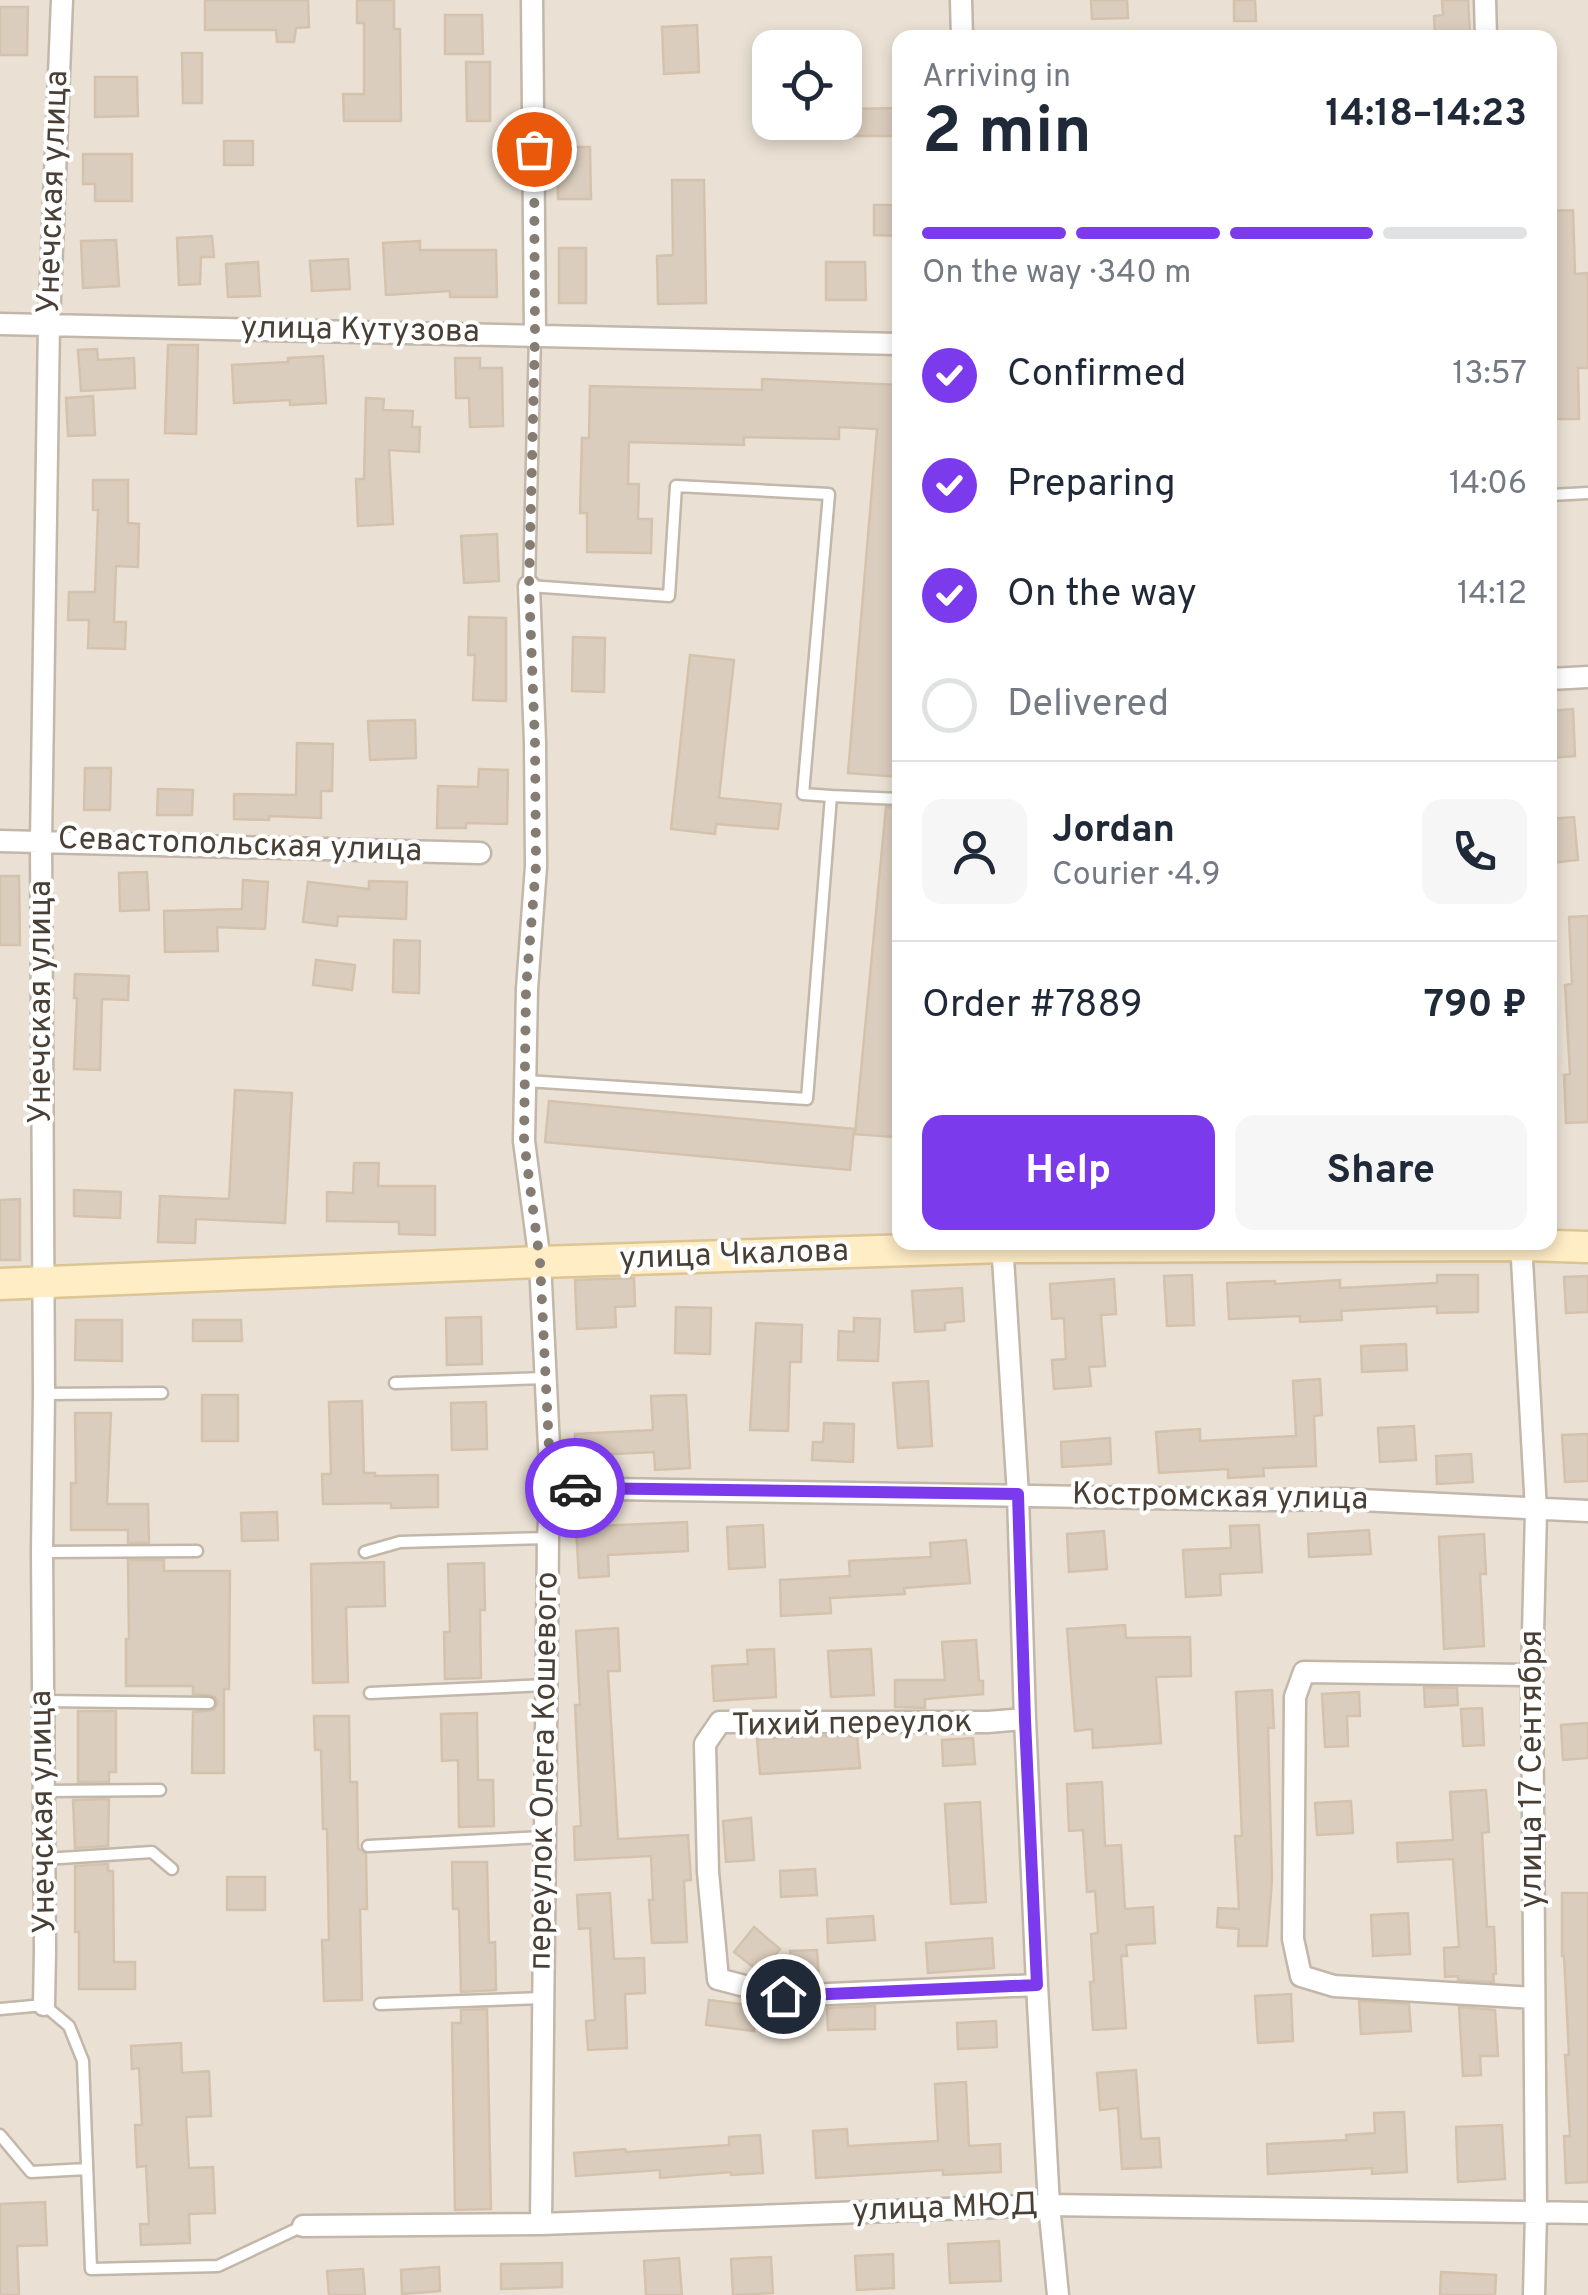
<!DOCTYPE html>
<meta charset="utf-8">
<style>
:root{--surface:#fff;--page:#f6f6f7;--text:#1f2937;--muted:#747a83;--line:#e0e1e3;--accent:#7c3aed}
body{margin:0;font-family:Overpass,sans-serif;background:var(--page);color:var(--text);height:100vh;display:flex;flex-direction:column;font-size:38px;white-space:nowrap}
*{box-sizing:border-box;margin:0}
p{font-size:32px;color:var(--muted)}
.icon{flex:none;width:55px;height:55px;fill:none;stroke:currentColor;stroke-width:2;stroke-linecap:round;stroke-linejoin:round}
.map{position:relative;flex:1;overflow:hidden}
.sheet{position:absolute;left:892px;top:30px;width:665px;height:1220px;display:flex;flex-direction:column;background:var(--surface);border-radius:20px;box-shadow:0 5px 15px #0003}
.sheet>*{flex:none}
.controls{position:absolute;left:752px;top:30px;display:grid;gap:20px}
.controls a{display:grid;place-items:center;width:110px;height:110px;border-radius:20px;background:var(--surface);box-shadow:0 5px 15px #0003;font-size:50px}
.pin{position:absolute;display:grid;place-items:center;width:85px;height:85px;color:#fff;margin:-42px;border:5px solid #fff;border-radius:50%;box-shadow:0 2px 10px #0007}
.courier{position:absolute;display:grid;place-items:center;width:100px;height:100px;margin:-50px;border:8px solid #7c3aed;border-radius:50%;background:#fff;color:#222;box-shadow:0 2px 12px #0007}
.headline em{font-style:normal;font-weight:700}
.headline div{display:flex;flex-direction:column-reverse}
.headline{display:flex;align-items:center;justify-content:space-between;height:170px;padding:0 30px}
h1{font-size:65px;font-weight:700;line-height:75px}
.bar{display:grid;grid-template-columns:repeat(4,1fr);gap:15px 10px;align-content:center;height:120px;padding:0 30px}
.bar i{height:12px;border-radius:8px;background:var(--line)}
.bar .active{background:var(--accent)}
.bar p{grid-column:span 4}
.line{display:flex;align-items:center;gap:25px;padding:0 30px;border-top:2px solid var(--line)}
.line div{flex:1}
.round{display:grid;place-items:center;flex:none;width:105px;height:105px;border-radius:20px;background:var(--page)}
ol{padding:0 30px;list-style:none}
li{display:flex;align-items:center;gap:30px;height:110px}
li p{margin-inline-start:auto}
li .icon{padding:10px;border-radius:50%;background:var(--accent);color:#fff;stroke-width:4}
li:last-child{color:var(--muted)}
li i{width:55px;height:55px;border:5px solid var(--line);border-radius:50%}
.button{display:flex;gap:20px;margin-top:auto;padding:20px 30px}
.button a{flex:1;height:115px;border-radius:20px;background:var(--accent);color:#fff;font-size:40px;font-weight:700;line-height:115px;text-align:center}
.button a+a{background:var(--page);color:var(--text)}
.map>svg:first-child{display:block}
.residential{fill:#eae1d4;fill-rule:evenodd}
.building{fill:#dbcdbd;stroke:#d4c2ad;stroke-width:2.5}
.lines{fill:none;stroke-linecap:round;stroke-linejoin:round}
.lane-casing{stroke:#c2b7a8;stroke-width:15}
.street-casing{stroke:#c2b7a8;stroke-width:25}
.secondary-casing{stroke:#ddc493;stroke-width:35}
.lane{stroke:#fff;stroke-width:10}
.street{stroke:#fff;stroke-width:20}
.secondary{stroke:#ffedc6;stroke-width:30}
.done{stroke:#857d73;stroke-width:10;stroke-dasharray:0 18}
.route{stroke:#7c3aed;stroke-width:12}
.labels{text-anchor:middle;dominant-baseline:central;stroke-width:8;stroke-linejoin:round;paint-order:stroke}
.street-label{font-size:32px;fill:#493f35;stroke:#fff}
</style>
<div class="map">
<svg width="1588" height="2295" viewBox="0 0 1588 2295">
<rect width="100%" height="100%" fill="#f5efe6"/>
<path class="residential" d="M0 0H1588V2295H0ZM900 38H1550V1242H900ZM770 48H845V122H770Z"/>
<path class="building" d="M205 0H308L309 27 296 28 294 42H277L276 30H205Z
M357 0H394V29H400L401 121H344L343 94H364V23H357Z
M1091 0H1127L1128 18 1092 19Z
M1234 0H1255L1256 21H1234Z
M1442 0H1468L1470 34 1435 36 1434 16 1443 15Z
M0 7H28L27 55H0Z
M445 15H482L483 54H445Z
M697 25 699 72 664 74 662 27Z
M182 53H202V103H183Z
M466 62H490V121H467Z
M95 77H137L138 116 95 117Z
M900 108V136H845V109Z
M224 141H253V165H224Z
M558 147H590L591 199H558Z
M83 154H132V201H95V184H83Z
M672 180H704L706 303 658 304 657 256 673 255Z
M874 205H900V236L874 235Z
M1573 210 1575 274 1588 273V368H1578L1579 419H1550V211Z
M212 236 214 257H201L200 284 179 285 177 238Z
M116 240 119 286 83 288 81 241Z
M420 241V250H496L497 297H450V291L386 295 383 243Z
M559 248H586V303H559Z
M348 259 350 289 312 291 310 261Z
M258 262 260 296 228 297 226 264Z
M826 262H865L866 300H826Z
M168 345H198L196 434 165 433Z
M97 349 98 360 134 358 135 388 81 391 78 350Z
M323 356 326 403 290 405V400L234 403 232 365 288 362V358Z
M455 358H480V368H502L503 426 470 427 469 398H456Z
M762 379 900 385V688L897 723 900 724V777L848 773 877 429 839 427V439L744 437V445L629 442 628 484H639L638 519H652L651 553 587 552V513H580L582 438H589L590 386 762 390Z
M93 396 95 435 68 436 66 398Z
M366 398 384 399 383 410 413 411 412 427H420L419 452 389 450 393 524 358 526 356 479H364Z
M93 480H128V523L139 524 138 567 116 566 114 622H126L125 649 88 648 89 620H68L69 592H95L98 510H93Z
M497 534 499 581 464 583 461 536Z
M469 617 506 618V701L473 700 475 655H468Z
M573 637 605 638 604 692 572 691Z
M690 655 734 660 719 798 781 804 778 829 716 824 715 834 671 829Z
M1573 709 1575 756 1550 758V711Z
M415 720 416 758 370 760 368 721Z
M297 743 333 744 332 791H321V818L269 816V820L234 819V794L296 795Z
M85 768H111L110 810H84Z
M479 769 508 770 507 824 466 823V828H437L438 786 478 787Z
M158 789 193 790 192 815H157Z
M886 807 900 808V1070L893 1137 855 1134Z
M1574 817 1578 860 1550 863V819Z
M147 872 149 910 120 911 119 873Z
M0 876H19L20 945H0Z
M243 880 268 882 265 929 217 927 218 951 165 952 164 911 242 909Z
M369 881 407 882 406 919 338 916 337 926 303 922 308 882 369 889Z
M1588 916V1122L1566 1123 1564 1075 1570 1074 1565 985 1572 984 1569 917Z
M394 940 420 941 419 993 393 992Z
M316 960 355 965 352 990 313 985Z
M75 974 129 976 128 1000 102 999 100 1070 74 1069 77 998H74Z
M235 1090 292 1093 285 1223 196 1219 195 1243 158 1242 160 1196 229 1199Z
M549 1101 854 1129 850 1170 545 1142Z
M354 1163H379L378 1186H435V1235L399 1234V1222L327 1221V1192L353 1193Z
M74 1190 121 1192 120 1218 74 1216Z
M20 1199V1260H0V1200Z
M1192 1275 1194 1325 1167 1326 1164 1276Z
M1437 1275H1478V1312L1437 1313V1306L1341 1311 1342 1320 1300 1322V1316L1229 1319 1227 1283 1275 1281V1284L1340 1280V1288L1437 1283Z
M1588 1276V1312L1566 1313 1564 1277Z
M634 1278 635 1306 615 1307 616 1327 577 1329 575 1280Z
M1114 1279 1116 1314 1101 1315 1105 1366 1089 1367 1091 1386 1054 1389 1052 1360 1066 1359 1064 1318 1052 1319 1050 1284Z
M962 1288 964 1321 945 1323V1330L915 1332 912 1291Z
M676 1307 711 1308 710 1354 675 1353Z
M481 1317 482 1364 447 1365 446 1318Z
M854 1318 880 1319 878 1361 838 1360 839 1331 854 1332Z
M76 1320H122V1361L75 1360Z
M193 1320H241L242 1341H193Z
M756 1323 802 1325 801 1362H790L788 1431 750 1430Z
M1406 1344 1407 1370 1362 1372 1361 1346Z
M1320 1379 1322 1415 1314 1416 1316 1466 1263 1468 1264 1476 1228 1478V1469L1159 1473 1156 1432 1200 1429V1441L1296 1436 1293 1381Z
M928 1381 932 1446 898 1448 893 1383Z
M202 1395H238V1441H202Z
M686 1395 690 1468 655 1470 654 1452 576 1456 575 1434 653 1430 651 1396Z
M362 1401 364 1473H375V1476L438 1475V1507L391 1508V1503L323 1504 322 1474H331L329 1402Z
M486 1402 487 1449 452 1450 451 1403Z
M75 1413H111L107 1504H148L149 1543H128V1530H71V1483H76Z
M824 1423 854 1424 853 1462 812 1460 813 1442H823Z
M1414 1426 1416 1460 1380 1462 1378 1428Z
M1588 1434V1481L1565 1482 1562 1435Z
M1110 1438 1111 1464 1062 1467 1061 1442Z
M1471 1454 1473 1482 1437 1484 1436 1456Z
M277 1512 278 1540 242 1541 241 1513Z
M687 1522 688 1551 608 1555 609 1576 579 1578 576 1527Z
M763 1525 765 1567 729 1569 727 1527Z
M1259 1525 1262 1572 1220 1574 1221 1595 1186 1597 1183 1550 1231 1548 1230 1526Z
M1369 1530 1371 1554 1309 1557 1308 1534Z
M1104 1531 1107 1569 1069 1572 1067 1534Z
M1484 1534 1486 1574H1480L1484 1646 1444 1649 1439 1537Z
M966 1540 970 1583 904 1588 905 1594 830 1598 831 1613 781 1616 780 1580 850 1576 849 1561 931 1557 930 1543Z
M128 1560H164V1571H230L229 1689H224V1773H192L193 1712 214 1710 218 1702 214 1696 193 1694V1686H126V1639H129Z
M384 1562 385 1606 346 1607 348 1682 313 1683 311 1564Z
M484 1563 485 1610H480L481 1678 445 1679 444 1632H450L448 1564Z
M1125 1625 1126 1638 1190 1637 1191 1676 1156 1677 1161 1743 1093 1748 1092 1729 1075 1731 1067 1629Z
M618 1628 620 1671H608L618 1839 688 1835 691 1880 684 1881 687 1942 652 1943 649 1900H653L651 1856 575 1860 574 1827 581 1826 575 1705H580L576 1631Z
M976 1640 979 1681H983V1694L925 1699V1708L895 1707V1680H945L942 1642Z
M774 1649 776 1697 714 1701 712 1666 748 1664 747 1650Z
M871 1649 874 1695 831 1697 828 1651Z
M1424 1687 1457 1688 1458 1705 1425 1707Z
M1272 1690 1274 1728H1268L1272 1879 1267 1946H1238L1239 1929 1217 1927 1218 1908 1239 1909 1235 1836H1242L1236 1692Z
M1359 1692 1360 1716H1347L1348 1746 1325 1747 1322 1694Z
M1482 1708 1484 1745 1463 1746 1461 1709Z
M78 1711H116V1772H109V1782H78Z
M477 1713 478 1780H493L494 1826 459 1827 458 1760 442 1761 441 1714Z
M314 1716H349L350 1782H357L358 1848 366 1854 367 1909H360L362 2000 324 2001 322 1940H329L327 1829H323L321 1750H315Z
M1588 1723V1758L1563 1760 1561 1725Z
M821 1736H857L860 1768 760 1774 757 1739Z
M973 1738 975 1764 943 1766 942 1740Z
M1102 1782 1105 1846 1121 1845 1125 1909 1153 1907 1155 1943 1126 1945 1127 1956H1121L1126 2028 1093 2030 1090 1982H1094L1091 1934 1098 1933 1095 1891 1087 1892 1083 1830 1069 1831 1067 1784Z
M1486 1790 1489 1832 1482 1833 1487 1927H1494L1496 1974H1493L1494 1982 1458 1980V1976L1445 1977 1444 1948 1459 1947 1453 1859 1398 1862 1397 1843 1453 1840 1450 1792Z
M109 1799 108 1846 75 1848 73 1800Z
M1351 1801 1353 1833 1317 1835 1315 1803Z
M980 1802 986 1902 951 1904 945 1804Z
M751 1818 754 1860 726 1862 723 1821Z
M452 1862H487L489 1943 495 1942 496 1990 461 1992 459 1909H453Z
M108 1864V1871H113L114 1962H135V1989H79V1932H75V1866Z
M815 1869 817 1895 781 1897 780 1871Z
M227 1877H265V1910H227Z
M610 1893 614 1959 644 1958 645 1993 625 1994 627 2048 588 2050 586 2021 595 2020 590 1928 579 1929 577 1895Z
M1562 1893H1588V2182L1566 2183 1564 2136H1570L1565 2055H1569L1564 1956H1562Z
M1408 1913 1410 1954 1373 1956 1371 1915Z
M873 1916 875 1940 828 1943 827 1919Z
M754 1927 780 1949 761 1973 734 1952Z
M992 1938 994 1968 928 1973 926 1943Z
M817 1950 819 1977 791 1979 790 1951Z
M1291 1994 1293 2041 1258 2043 1255 1996Z
M709 2000 756 2006 754 2031 706 2025Z
M1359 2001 1409 2004 1411 2031 1361 2034Z
M875 2006V2029L828 2030 827 2008Z
M1459 2007 1495 2010 1498 2056H1480L1481 2075 1463 2076Z
M487 2009 491 2209 455 2210 452 2023H461V2010Z
M996 2021 997 2047 958 2049 957 2023Z
M181 2043 182 2073 209 2071 211 2116 186 2117 189 2168 213 2167 215 2213 189 2214 190 2243 141 2245 140 2224H149L146 2166 137 2167 135 2125H142L139 2068 132 2069 131 2046Z
M1136 2070 1141 2139 1159 2138 1161 2167 1122 2169 1118 2108 1100 2110 1097 2073Z
M966 2082 969 2146 1000 2144 1001 2172 943 2175V2170L816 2178 813 2131 847 2129 848 2146 938 2141 935 2084Z
M1404 2112 1407 2172 1372 2174V2168L1268 2174 1267 2144 1347 2140 1346 2135 1375 2133 1374 2113Z
M1502 2125 1505 2179 1458 2182 1456 2127Z
M760 2135 763 2173 731 2175V2172L660 2178V2170L576 2176 574 2153 625 2149 626 2152 729 2145V2137Z
M45 2202 47 2245 17 2246 19 2295H0V2204Z
M999 2241 1001 2281 950 2283 948 2244Z
M893 2254 894 2288 857 2290 855 2256Z
M771 2257 773 2293 733 2295 731 2259Z
M679 2258 682 2295H646L644 2261Z
M562 2263V2287L501 2289V2264Z
M439 2267 440 2291 402 2294 401 2270Z
M363 2269 365 2295H329L327 2271Z
M1441 2272 1496 2275 1495 2295H1440Z"/>
<g class="lines">
<g class="lane-casing">
<path id="lane" d="M535 335 529 586 669 596 676 486 829 494 803 794 831 796
M1550 495 1588 493
M526 1081 807 1099 831 796 900 799
M395 1383 545 1378
M44 1394 162 1393
M43 1552 197 1551
M365 1552 400 1542 548 1538
M370 1693 546 1685
M44 1701 209 1703
M44 1791 160 1790
M368 1846 543 1837
M45 1859 152 1852 172 1869
M380 2004 542 1998
M0 2009 44 2005 69 2026 83 2061 91 2269 218 2266 303 2226
M0 2135 31 2172 87 2169"/>
</g>
<g class="street-casing">
<path id="street" d="M532 0 535 335
M961 0 962 38
M1485 0 1486 38
M0 324 900 344
M529 586 535 743 536 866 527 989 524 1141 540 1262 551 1488 548 1538 541 2224
M1550 679 1588 677
M0 841 480 853
M1002 1242 1018 1495 1025 1719 1037 1985 1049 2205 1058 2295
M1521 1242 1536 1510 1532 1675 1536 2213 1534 2295
M551 1488 1263 1500 1339 1499 1588 1511
M1532 1675 1304 1672 1295 1697 1293 1939 1301 1976 1334 1986 1533 1998
M1025 1719 988 1722H720L705 1744 708 1872 718 1979 783 1996 1037 1985
M44 2005 45 1950 42 1552 44 1394 41 841 49 323 62 0
M303 2226 541 2224 1049 2205 1588 2213"/>
</g>
<g class="secondary-casing">
<path id="secondary" d="M0 1284 540 1262 1003 1247 1521 1245 1588 1247"/>
</g>
<use href="#lane" class="lane"/>
<use href="#street" class="street"/>
<use href="#secondary" class="secondary"/>
</g>
<g class="lines">
<path class="done" d="M534 149 535 335 529 586 535 743 536 866 526 989 524 1141 540 1262 551 1488H575"/>
<path class="route" d="M575 1488 1018 1494 1025 1720 1037 1985 783 1996"/>
</g>
<g class="labels">
<g class="street-label">
<text transform="translate(54 192) rotate(-88)">Унечская улица</text>
<text transform="translate(360 331) rotate(1)">улица Кутузова</text>
<text transform="translate(240 846) rotate(2)">Севастопольская улица</text>
<text transform="translate(42 1002) rotate(-90)">Унечская улица</text>
<text transform="translate(734 1256) rotate(-2)">улица Чкалова</text>
<text transform="translate(1220 1498) rotate(1)">Костромская улица</text>
<text transform="translate(852 1725) rotate(-1)">Тихий переулок</text>
<text transform="translate(1533 1769) rotate(-90)">улица 17 Сентября</text>
<text transform="translate(545 1771) rotate(-89)">переулок Олега Кошевого</text>
<text transform="translate(44 1812) rotate(-91)">Унечская улица</text>
<text transform="translate(945 2209) rotate(-2)">улица МЮД</text>
</g>
</g>
</svg>
<div class="controls">
<a><svg class="icon" aria-label="locate" viewBox="0 0 24 24"><circle cx="12" cy="12" r="6"/><path d="M12 2v4M12 18v4M2 12h4M18 12h4"/></svg></a>
</div>
<div class="pin" style="left:534px;top:149px;background:#ea580c"><svg class="icon" aria-label="bag" viewBox="0 0 24 24"><path d="M5 8h14l-1 12H6zM9 8a3 3 0 0 1 6 0"/></svg></div>
<div class="pin" style="left:783px;top:1996px;background:#1f2937"><svg class="icon" aria-label="home" viewBox="0 0 24 24"><path d="M3 11l9-7 9 7M6 9v11h12V9"/></svg></div>
<div class="courier" style="left:575px;top:1488px"><svg class="icon" aria-label="car" viewBox="0 0 24 24"><path d="M5 17H2v-5l4-1 3-4h7l3 4 3 1v5h-3M9 17h6M6 11h13"/><circle cx="7" cy="17" r="2"/><circle cx="17" cy="17" r="2"/></svg></div>
<section class="sheet">
<div class="headline"><div><h1>2 min</h1><p>Arriving in</p></div><em>14:18–14:23</em></div>
<div class="bar"><i class="active"></i><i class="active"></i><i class="active"></i><i></i><p>On the way · 340 m</p></div>
<ol>
<li><svg class="icon" aria-label="check" viewBox="0 0 24 24"><path d="M5 12l5 5 9-10"/></svg>Confirmed<p>13:57</p></li>
<li><svg class="icon" aria-label="check" viewBox="0 0 24 24"><path d="M5 12l5 5 9-10"/></svg>Preparing<p>14:06</p></li>
<li><svg class="icon" aria-label="check" viewBox="0 0 24 24"><path d="M5 12l5 5 9-10"/></svg>On the way<p>14:12</p></li>
<li><i></i>Delivered</li>
</ol>
<div class="line" style="height:180px"><a class="round"><svg class="icon" aria-label="person" viewBox="0 0 24 24"><circle cx="12" cy="8" r="4"/><path d="M4 21q1-7 8-7t8 7"/></svg></a><div><b>Jordan</b><p>Courier · 4.9</p></div><a class="round"><svg class="icon" aria-label="phone" viewBox="0 0 24 24"><path d="M5 4h4l2 5-3 2q2 4 5 5l2-3 5 2v4C11 20 4 13 5 4z"/></svg></a></div>
<div class="line" style="height:130px"><div>Order #7889</div><b>790 ₽</b></div>
<div class="button"><a>Help</a><a>Share</a></div>
</section>
</div>
